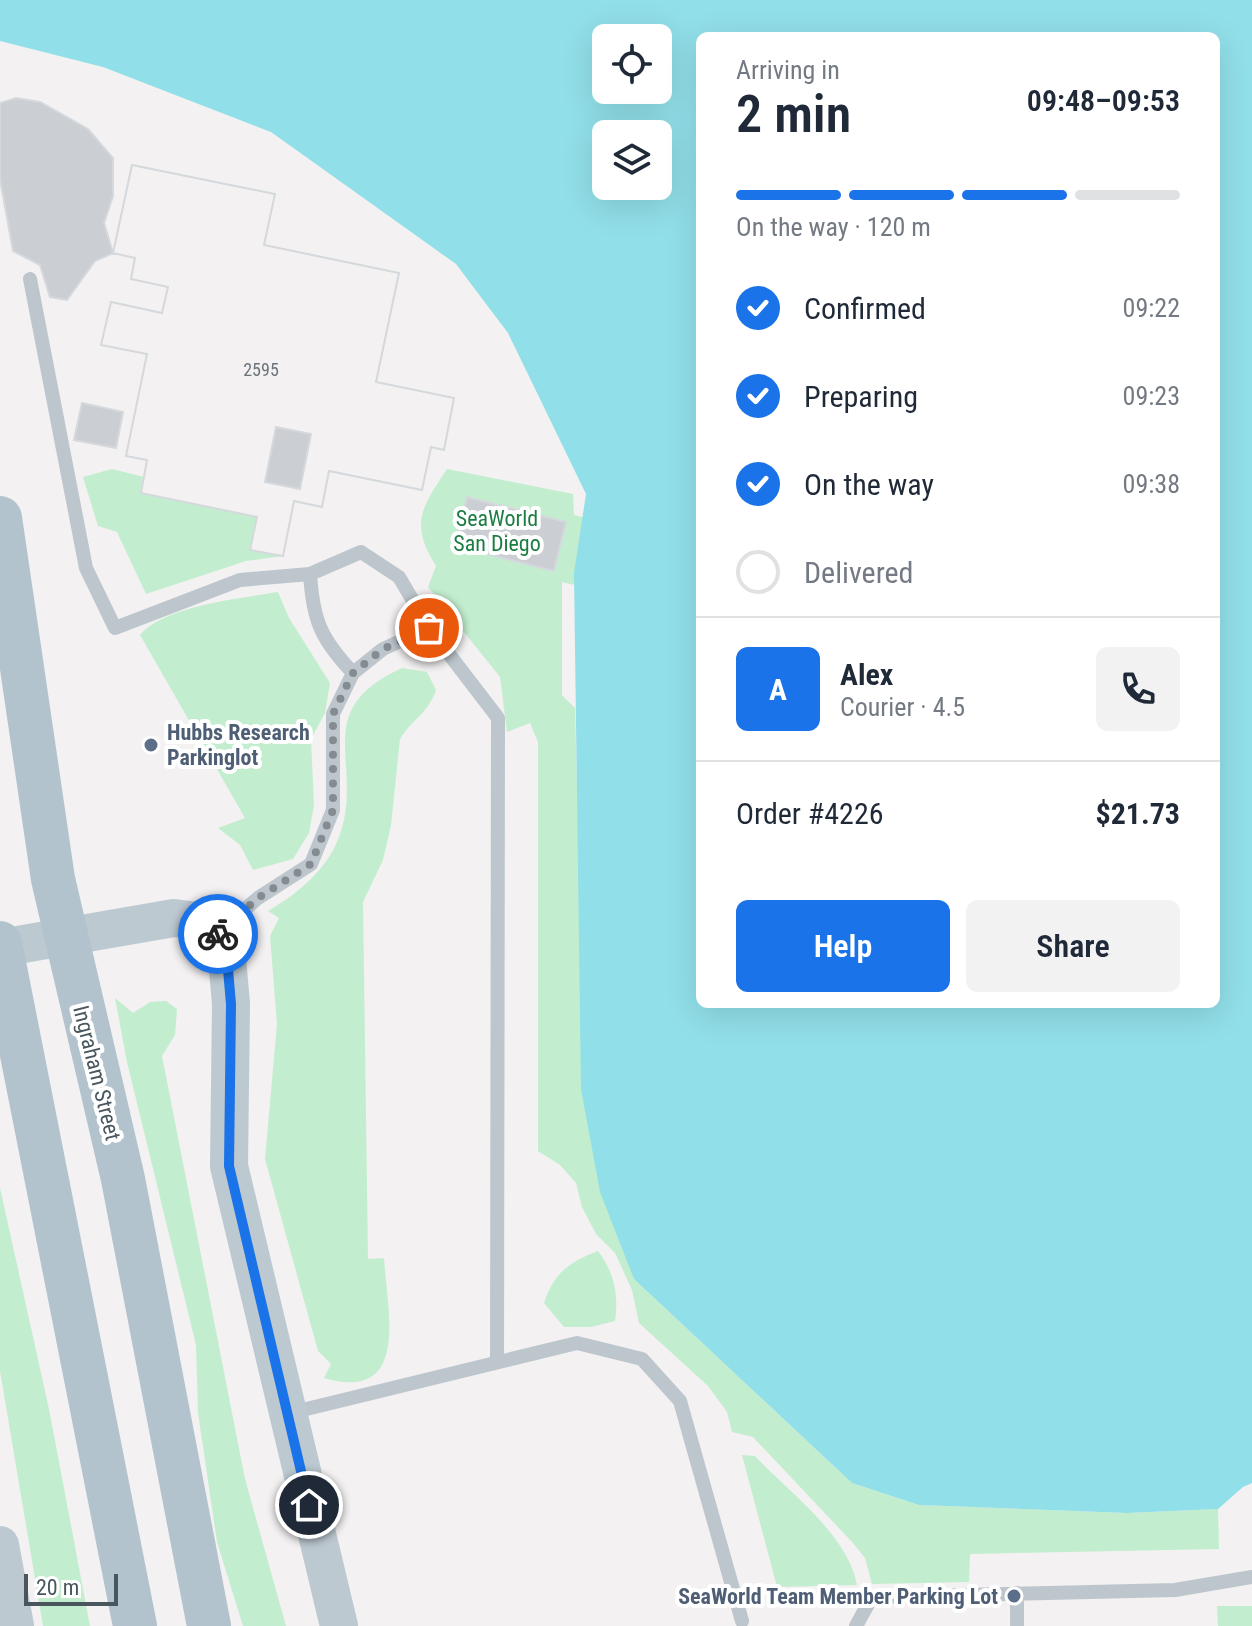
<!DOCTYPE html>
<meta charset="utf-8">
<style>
:root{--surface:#fff;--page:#f2f2f3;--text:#1f2937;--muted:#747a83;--line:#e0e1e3;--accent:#1a73e8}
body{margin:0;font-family:"Roboto Condensed",sans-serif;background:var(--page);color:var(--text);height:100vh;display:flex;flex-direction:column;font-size:30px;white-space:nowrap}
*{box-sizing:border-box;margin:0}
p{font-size:26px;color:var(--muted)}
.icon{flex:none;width:44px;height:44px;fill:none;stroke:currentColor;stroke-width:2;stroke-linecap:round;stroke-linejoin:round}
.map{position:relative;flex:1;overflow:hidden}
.sheet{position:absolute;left:696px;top:32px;width:524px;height:976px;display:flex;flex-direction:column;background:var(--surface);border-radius:12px;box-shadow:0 8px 32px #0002}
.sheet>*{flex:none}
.tools{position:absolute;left:592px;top:24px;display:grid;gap:16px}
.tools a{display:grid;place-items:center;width:80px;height:80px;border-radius:12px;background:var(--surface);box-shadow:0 8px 32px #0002;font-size:40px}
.scale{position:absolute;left:24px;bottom:20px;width:94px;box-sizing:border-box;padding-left:8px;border:4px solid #49565d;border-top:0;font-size:22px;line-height:28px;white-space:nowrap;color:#49565d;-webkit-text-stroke:6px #fff;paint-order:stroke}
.pin{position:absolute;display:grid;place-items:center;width:68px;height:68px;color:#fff;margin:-34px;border:4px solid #fff;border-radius:50%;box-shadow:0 2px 8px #0007}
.courier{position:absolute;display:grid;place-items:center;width:80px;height:80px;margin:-40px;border:6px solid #1a73e8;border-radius:50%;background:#fff;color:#222;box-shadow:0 2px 10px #0007}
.headline em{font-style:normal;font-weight:600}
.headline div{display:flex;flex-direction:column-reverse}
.headline{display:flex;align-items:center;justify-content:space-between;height:136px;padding:0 40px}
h1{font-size:52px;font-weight:600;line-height:60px}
.bar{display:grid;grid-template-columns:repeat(4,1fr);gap:12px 8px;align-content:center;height:96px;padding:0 40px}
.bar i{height:10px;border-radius:6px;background:var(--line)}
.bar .active{background:var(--accent)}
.bar p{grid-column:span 4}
.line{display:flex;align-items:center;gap:20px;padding:0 40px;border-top:2px solid var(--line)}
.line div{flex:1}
.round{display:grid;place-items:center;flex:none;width:84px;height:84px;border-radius:12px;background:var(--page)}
ol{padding:0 40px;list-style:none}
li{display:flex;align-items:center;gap:24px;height:88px}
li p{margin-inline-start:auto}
li .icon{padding:8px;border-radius:50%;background:var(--accent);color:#fff;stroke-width:4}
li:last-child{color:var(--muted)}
li i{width:44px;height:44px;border:4px solid var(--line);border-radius:50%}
.cta{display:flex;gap:16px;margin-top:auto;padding:16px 40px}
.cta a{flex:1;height:92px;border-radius:12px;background:var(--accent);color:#fff;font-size:32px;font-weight:600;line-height:92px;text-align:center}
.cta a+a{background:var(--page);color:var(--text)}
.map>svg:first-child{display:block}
.green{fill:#c2eecf}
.water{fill:#91dfe9;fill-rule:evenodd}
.building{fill:#cbced3;stroke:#d5d8dc;stroke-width:2;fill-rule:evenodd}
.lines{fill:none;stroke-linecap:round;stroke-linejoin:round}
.lane{stroke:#bdc6cd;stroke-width:14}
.secondary{stroke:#bdc9d1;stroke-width:38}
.primary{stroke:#b2c3ce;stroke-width:44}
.done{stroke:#848c91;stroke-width:8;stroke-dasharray:0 14.4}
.route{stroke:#1a73e8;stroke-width:10}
.service-dot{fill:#5c6f8a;stroke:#fff;stroke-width:3}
.labels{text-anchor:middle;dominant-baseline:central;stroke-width:8;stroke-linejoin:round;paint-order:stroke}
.number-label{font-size:18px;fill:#6a747a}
.park-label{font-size:22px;fill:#1c7d43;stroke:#fff}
.service-label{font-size:22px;font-weight:bold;fill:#4e5e75;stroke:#fff;text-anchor:start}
.street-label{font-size:22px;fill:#49565d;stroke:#fff}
</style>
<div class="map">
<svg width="1252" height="1626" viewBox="0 0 1252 1626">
<rect width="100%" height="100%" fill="#f3f1f1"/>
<path class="green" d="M112 469 144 477 141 493 257 517 251 550 283 556 246 561 146 594 117 532 98 526 83 477Z
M447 469 573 494 574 515 700 545V615L562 582V695L575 708 581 944 634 1279 852 1483 919 1505 1127 1513 1218 1509 1219 1549 970 1554 969 1582 872 1584 865 1558 853 1543 753 1437 732 1432 727 1412 708 1386 639 1323 632 1290 615 1253 596 1234 582 1207 576 1183 560 1165 538 1151V742L530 723 507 732 500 677 428 587 436 566C409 523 422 507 447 469Z
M278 592 289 618 330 683 325 713 311 739 314 805 309 833 293 859 253 870 240 845 218 828 245 818 140 635C163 606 242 598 278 592Z
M402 668 427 672 436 690C427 715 413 718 400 739L391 825 383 860 363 902 368 1259 384 1258C387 1311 411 1403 324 1378L331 1364 318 1351 265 1159 277 1024 270 936 279 918 268 911C297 894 327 870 339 837 366 765 307 711 402 668Z
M115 998 133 1013 150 1002 166 1001 177 1009 175 1035 162 1056 245 1479 286 1626H243L217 1542 198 1413 196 1345 127 1062Z
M0 1188 49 1409 90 1626H43L0 1371Z
M598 1251C614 1272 619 1295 615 1321L591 1327H564L544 1303C554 1273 569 1262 598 1251Z
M742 1455 755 1456C789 1492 848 1535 857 1585L777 1587Z
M1217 1606H1252V1626H1218Z"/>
<path class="water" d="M0 0H1252V1483L1243 1487 1218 1509 1127 1513 919 1505 852 1483 634 1279 600 1192 581 1089 574 573 586 494 508 333 456 264 271 132 103 67 0 41ZM700 36H1216V1004H700ZM606 38H658V90H606ZM606 134H658V186H606Z"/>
<path class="building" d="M16 98 40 102 88 129 113 158V196L104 223 113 253 95 261 67 300 50 297 40 265 13 251 0 179V103Z
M132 165 275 194 264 245 399 273 376 382 454 398 444 450 431 447 422 490 329 471 322 507 294 501 283 556 250 550 257 517 141 493 147 460 126 456 147 354 101 345 111 302 162 313 168 287 131 279 135 258 113 253ZM276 427 311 434 300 489 265 482Z
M132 165 275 194 264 245 399 273 376 382 454 398 444 450 431 447 422 490 329 471 322 507 294 501 283 556 250 550 257 517 141 493 147 460 126 456 147 354 101 345 111 302 162 313 168 287 131 279 135 258 113 253Z
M82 403 123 412 116 448 74 440Z
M467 497 566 522 554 571 455 546Z"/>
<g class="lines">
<path class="lane" d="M30 279 86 568 115 628 240 580 310 574
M353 673C321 639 313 621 310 574L361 552 399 577 429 628 498 718 497 1362
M218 932 258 898 311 864 333 810V714L353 673 383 649 429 628
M290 1413 577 1343 642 1359 680 1401 742 1621
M1017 1593V1626
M856 1626 872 1597 1175 1590 1252 1577"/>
<path class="secondary" d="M0 948 174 918 198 921 218 932 227 958 231 1004 229 1166 339 1626
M0 1545 15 1626"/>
<path class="primary" d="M0 518 53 879 123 1179 209 1626
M0 943 135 1626"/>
</g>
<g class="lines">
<path class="done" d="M218 934 258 898 311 864 333 810V714L353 673 383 649 429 628"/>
<path class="route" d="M218 934 227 958 231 1004 229 1166 309 1505"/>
</g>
<g class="service-dot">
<circle cx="151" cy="745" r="8"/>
<circle cx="1014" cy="1596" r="8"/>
</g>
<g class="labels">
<g class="number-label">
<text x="261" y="369">2595</text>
</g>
<g class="park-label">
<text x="497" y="518">SeaWorld<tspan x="497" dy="25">San Diego</tspan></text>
</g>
<g class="service-label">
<text x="167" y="732">Hubbs Research<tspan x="167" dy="25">Parkinglot</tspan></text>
<text x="998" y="1596" text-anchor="end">SeaWorld Team Member Parking Lot</text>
</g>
<g class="street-label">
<text transform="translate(97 1073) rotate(76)">Ingraham Street</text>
</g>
</g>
</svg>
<div class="tools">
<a><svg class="icon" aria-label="locate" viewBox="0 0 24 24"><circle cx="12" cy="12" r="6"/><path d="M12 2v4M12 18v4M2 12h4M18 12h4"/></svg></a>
<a><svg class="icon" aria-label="layers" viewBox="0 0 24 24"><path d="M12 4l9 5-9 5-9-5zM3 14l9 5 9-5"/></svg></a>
</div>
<div class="scale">20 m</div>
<div class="pin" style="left:429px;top:628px;background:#ea580c"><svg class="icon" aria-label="bag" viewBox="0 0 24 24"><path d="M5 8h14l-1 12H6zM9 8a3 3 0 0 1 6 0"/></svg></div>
<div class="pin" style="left:309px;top:1505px;background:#1f2937"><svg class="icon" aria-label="home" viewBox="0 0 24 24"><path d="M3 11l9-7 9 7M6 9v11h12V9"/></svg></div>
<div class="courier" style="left:218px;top:934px"><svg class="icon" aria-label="bike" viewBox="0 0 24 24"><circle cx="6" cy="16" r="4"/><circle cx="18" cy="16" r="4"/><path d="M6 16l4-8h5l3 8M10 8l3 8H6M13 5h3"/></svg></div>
<section class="sheet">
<div class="headline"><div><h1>2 min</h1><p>Arriving in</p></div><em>09:48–09:53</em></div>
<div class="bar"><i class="active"></i><i class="active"></i><i class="active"></i><i></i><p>On the way · 120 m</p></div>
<ol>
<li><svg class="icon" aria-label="check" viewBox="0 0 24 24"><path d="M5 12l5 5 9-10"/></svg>Confirmed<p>09:22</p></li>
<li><svg class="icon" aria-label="check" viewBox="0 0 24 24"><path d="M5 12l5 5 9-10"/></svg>Preparing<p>09:23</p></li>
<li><svg class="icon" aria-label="check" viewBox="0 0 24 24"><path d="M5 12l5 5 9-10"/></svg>On the way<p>09:38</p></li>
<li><i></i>Delivered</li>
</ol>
<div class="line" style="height:144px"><b class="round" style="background:var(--accent);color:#fff">A</b><div><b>Alex</b><p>Courier · 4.5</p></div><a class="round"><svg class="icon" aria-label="phone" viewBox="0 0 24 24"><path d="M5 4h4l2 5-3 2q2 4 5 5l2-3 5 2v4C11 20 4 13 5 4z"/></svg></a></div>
<div class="line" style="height:104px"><div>Order #4226</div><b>$21.73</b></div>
<div class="cta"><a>Help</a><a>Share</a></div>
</section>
</div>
